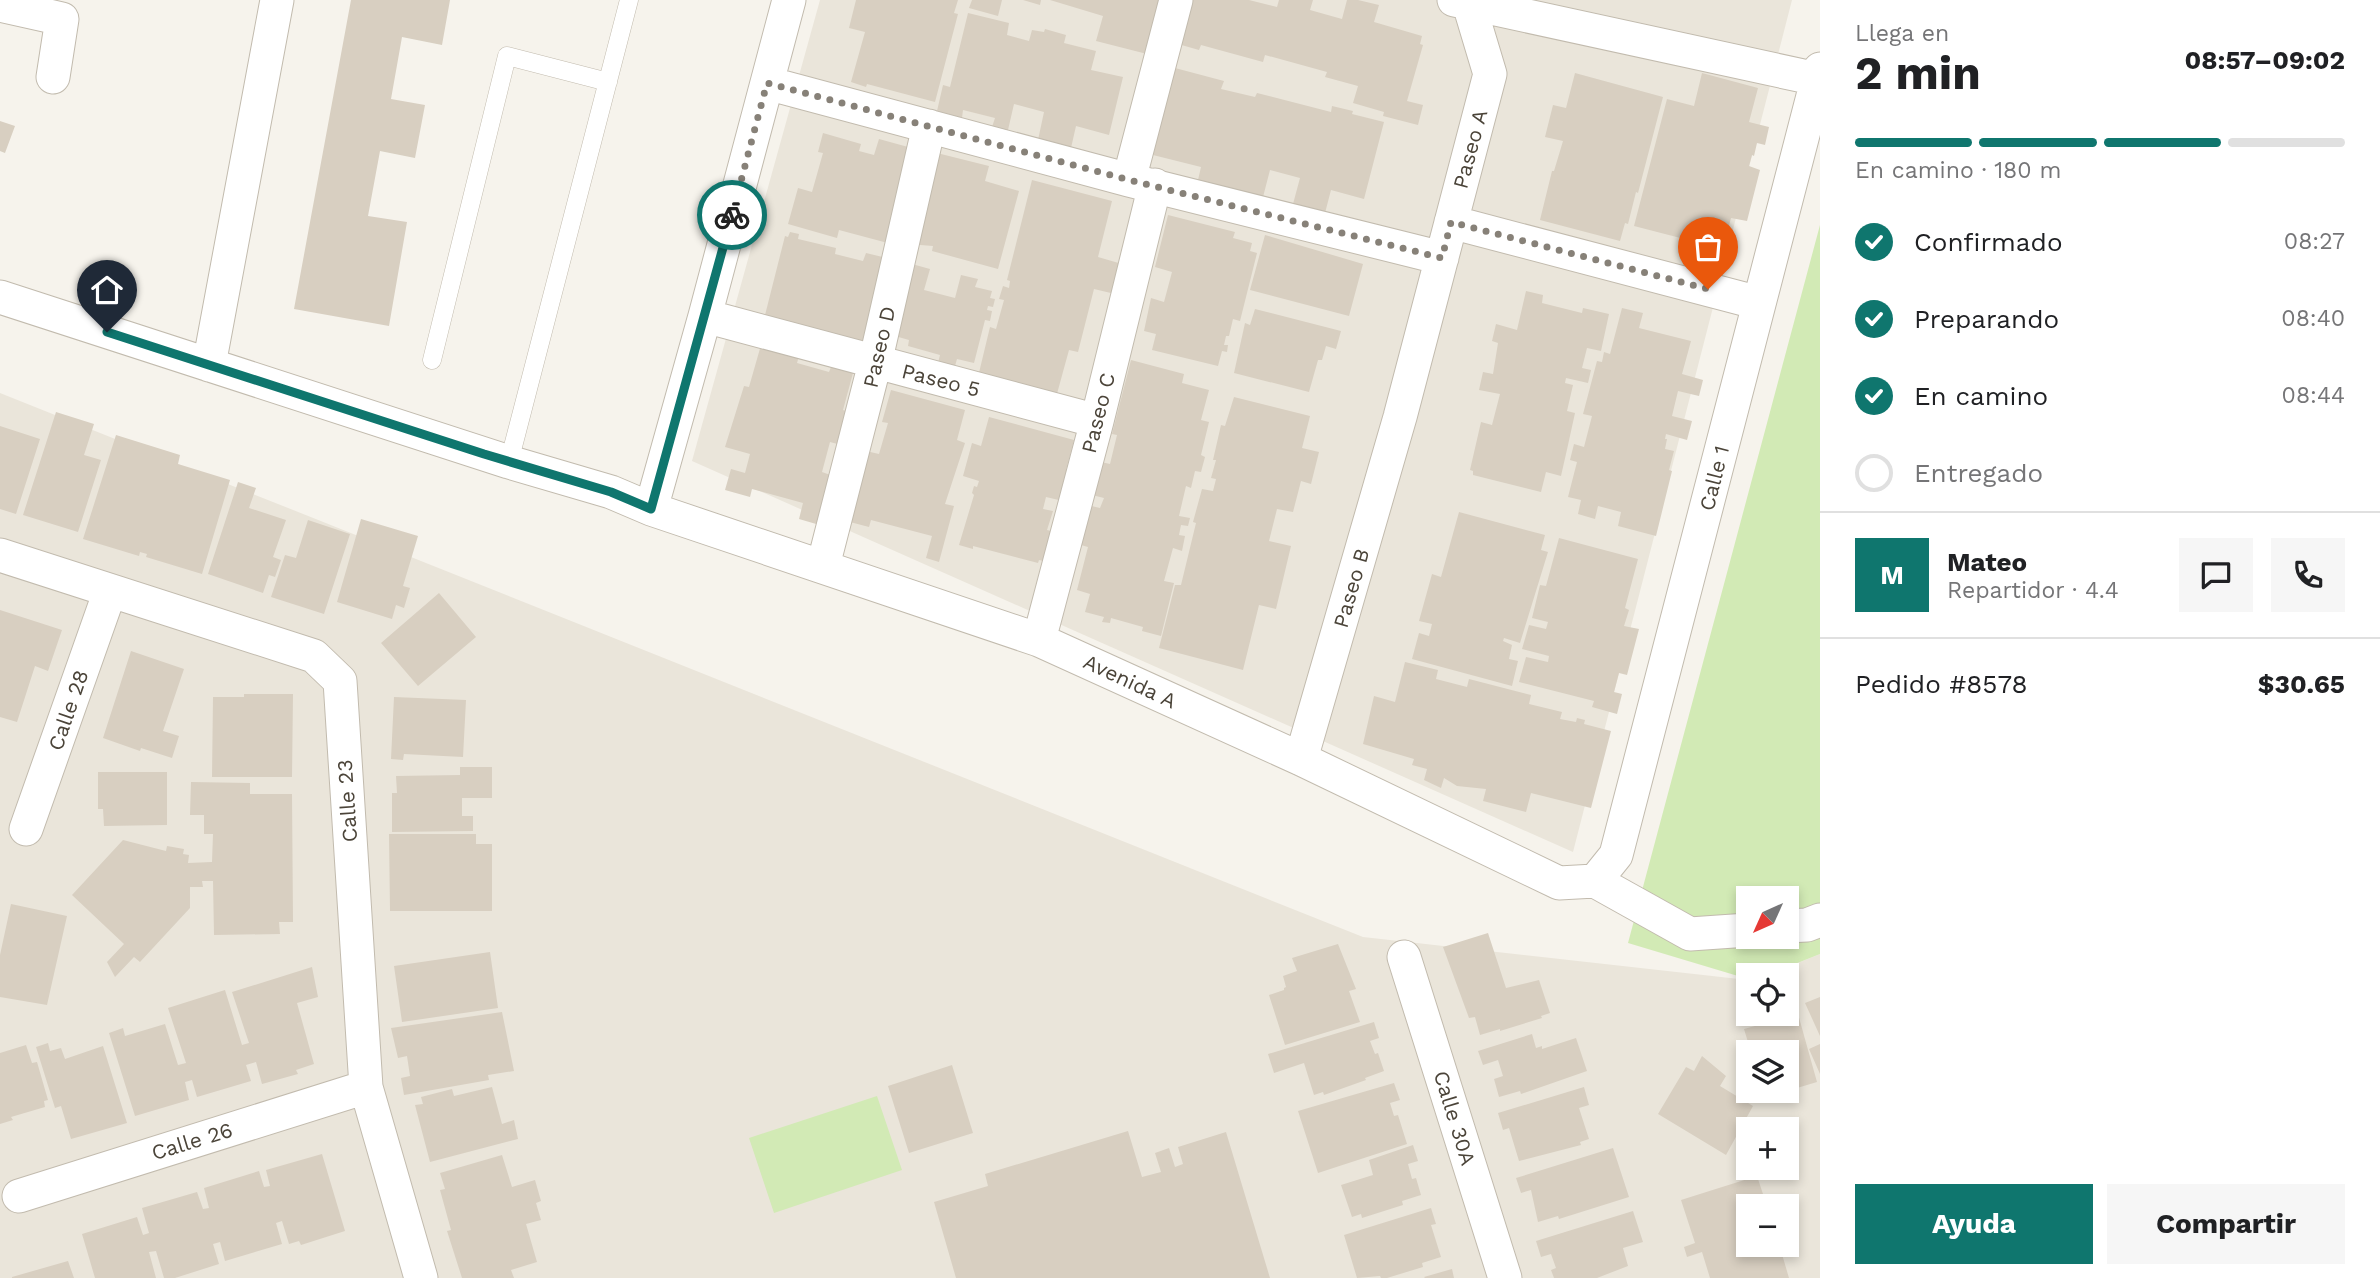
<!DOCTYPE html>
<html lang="es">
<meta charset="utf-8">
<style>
:root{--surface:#fff;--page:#f6f6f6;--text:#202124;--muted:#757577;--line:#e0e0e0;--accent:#0f766e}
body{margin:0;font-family:"Work Sans",sans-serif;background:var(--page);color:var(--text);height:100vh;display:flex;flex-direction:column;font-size:26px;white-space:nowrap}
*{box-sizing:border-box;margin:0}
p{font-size:23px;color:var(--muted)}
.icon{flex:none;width:38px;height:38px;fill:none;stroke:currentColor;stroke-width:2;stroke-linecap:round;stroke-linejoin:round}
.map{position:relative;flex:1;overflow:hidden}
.side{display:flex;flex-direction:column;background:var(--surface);width:560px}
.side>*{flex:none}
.needle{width:46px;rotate:225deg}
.controls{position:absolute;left:1736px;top:886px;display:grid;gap:14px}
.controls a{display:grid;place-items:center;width:63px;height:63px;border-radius:0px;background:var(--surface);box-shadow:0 4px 10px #0003;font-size:35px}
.pin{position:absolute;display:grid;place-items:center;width:60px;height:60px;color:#fff;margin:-72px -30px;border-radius:50% 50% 50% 0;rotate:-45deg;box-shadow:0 0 7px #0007}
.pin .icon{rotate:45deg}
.courier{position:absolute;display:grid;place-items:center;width:70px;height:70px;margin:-35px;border:5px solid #0f766e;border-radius:50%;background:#fff;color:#222;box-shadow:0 2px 9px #0007}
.summary em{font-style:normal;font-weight:700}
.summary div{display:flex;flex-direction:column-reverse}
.summary{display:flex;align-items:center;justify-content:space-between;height:119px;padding:0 35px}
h1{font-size:46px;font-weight:700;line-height:52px}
.bar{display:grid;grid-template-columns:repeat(4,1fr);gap:10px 7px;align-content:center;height:84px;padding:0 35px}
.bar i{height:9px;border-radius:5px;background:var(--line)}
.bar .selected{background:var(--accent)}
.bar p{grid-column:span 4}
.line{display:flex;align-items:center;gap:18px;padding:0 35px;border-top:2px solid var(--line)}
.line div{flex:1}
.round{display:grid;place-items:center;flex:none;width:74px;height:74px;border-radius:0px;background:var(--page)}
ol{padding:0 35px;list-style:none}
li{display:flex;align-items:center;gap:21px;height:77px}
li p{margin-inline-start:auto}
li .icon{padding:7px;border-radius:50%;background:var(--accent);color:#fff;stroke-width:4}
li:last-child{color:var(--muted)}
li i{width:38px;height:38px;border:4px solid var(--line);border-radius:50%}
.primary-button{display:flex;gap:14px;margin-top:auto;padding:14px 35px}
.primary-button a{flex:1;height:80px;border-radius:0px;background:var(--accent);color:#fff;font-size:28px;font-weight:700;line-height:80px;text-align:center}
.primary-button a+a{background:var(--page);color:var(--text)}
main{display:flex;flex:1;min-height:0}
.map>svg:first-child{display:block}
.residential{fill:#eae5da;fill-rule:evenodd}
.green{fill:#d2eab5;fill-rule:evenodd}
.building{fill:#d8cfc1}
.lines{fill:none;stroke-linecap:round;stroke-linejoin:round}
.lane-casing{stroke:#c2bbae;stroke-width:19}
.street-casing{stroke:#c2bbae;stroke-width:35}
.lane{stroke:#fff;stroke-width:18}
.street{stroke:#fff;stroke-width:33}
.done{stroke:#878178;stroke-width:7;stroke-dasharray:0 12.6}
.route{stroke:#0f766e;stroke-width:9}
.labels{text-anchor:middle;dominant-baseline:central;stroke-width:5;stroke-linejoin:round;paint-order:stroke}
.street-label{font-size:21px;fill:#4b4439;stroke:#fff}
</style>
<main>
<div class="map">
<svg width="1820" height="1278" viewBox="0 0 1820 1278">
<rect width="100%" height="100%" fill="#f6f3ec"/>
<path class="residential" d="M820 0H1792L1573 852 692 461Z
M0 393 1363 937 1748 980V1013H1787V975H1767L1820 954V1278H0ZM1748 1052H1787V1090H1748ZM1748 1129H1787V1167H1748ZM1748 1206H1787V1244H1748Z"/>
<path class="green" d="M1820 225V954L1767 975H1748V979L1628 943ZM1748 898H1787V936H1748Z
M877 1096 902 1170 774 1213 749 1138Z"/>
<path class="building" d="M351 0H450L442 45 402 37 391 99 425 105 415 158 380 151 368 216 407 222 389 326 294 309Z
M856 0H958L954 13 958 14 935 102 867 84 866 87 851 82 865 32 849 28Z
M972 0H1002L998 16 969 8Z
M1023 0H1041L1040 5Z
M1050 0H1162L1147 54 1096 41 1103 16Z
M1193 0H1249L1277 7 1279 0H1313L1310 10 1342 19 1347 0H1358L1379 5 1374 22 1422 36 1420 44 1423 45 1407 101 1423 105 1418 125 1383 116 1384 112 1353 103 1358 86 1325 77 1327 72 1265 55 1263 62 1201 45 1199 50 1178 44Z
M968 13 1009 23 1007 35 1029 41 1032 30 1044 32 1045 29 1066 35 1064 43 1096 51 1091 70 1123 77 1109 135 1076 126 1071 148 1038 140 1044 112 1014 104 1008 130 992 127 995 118 963 110 962 118 937 111 943 85 950 87Z
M1175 68 1224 81 1221 89 1255 97 1257 93 1331 112 1332 106 1353 111 1352 114 1384 122 1364 199 1331 190 1325 213 1293 204 1300 178 1270 170 1263 197 1198 180 1201 167 1153 155Z
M1575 73 1663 97 1638 193 1636 192 1628 224 1625 223 1620 241 1540 220 1552 171H1554L1563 141 1545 137 1553 105 1566 108Z
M1702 73 1758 88 1749 122 1769 127 1765 145 1757 143 1754 156 1752 155 1749 166 1760 170 1747 221 1731 218 1723 249 1634 226 1667 99 1694 106Z
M0 121 15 126 5 153 0 151Z
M823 133 861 144 859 151 874 155 879 139 919 150 899 246 839 230 837 238 788 224 798 188 812 192 823 153 818 152Z
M929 151 989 166 985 181 1019 191 998 269 932 251 933 246 908 244Z
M1032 180 1112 201 1098 257 1122 264 1115 294 1094 289 1078 352 1069 350 1055 401 977 381 990 327 996 329 1004 300 999 299 1003 286 1009 288 1010 281 1007 280Z
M1168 215 1235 232 1233 238 1252 243 1250 251 1257 253 1240 321 1233 319 1229 336H1226L1224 345H1228L1227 352 1222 351 1218 366 1152 350 1156 334 1144 331 1151 298 1164 302 1172 272 1155 267Z
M790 232 799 234 798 239 836 248 835 254 863 261 866 253 895 260 871 358 761 331 785 236 788 237Z
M1265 235 1363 264 1349 316 1250 290Z
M901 261 930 269 924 290 955 298 961 275 978 279 975 287 992 291 990 298 995 299 993 307 988 306 987 310 992 311 990 321 985 320 974 363 957 359 955 366 938 363 940 355 908 346 909 340 895 336Z
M1526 291 1543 295 1542 303 1582 313 1583 308 1609 314 1601 351 1587 348 1582 368 1591 370 1588 383 1566 378 1565 383 1573 385 1567 411 1575 413 1568 445 1561 476 1546 472 1541 492 1473 475V471L1470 470 1481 422 1492 425 1500 394 1479 390 1483 372 1493 374 1498 343 1492 341 1496 324 1517 330Z
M1622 308 1643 313 1639 328 1691 341 1682 374 1703 380 1699 396 1678 391 1672 416 1692 421 1687 440 1666 434 1665 439H1667L1665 449 1674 451 1669 470 1672 471 1656 536 1618 526 1621 512 1598 506 1595 519 1578 514 1581 500 1568 497 1577 462 1570 460 1574 444 1584 447 1592 416 1583 414 1597 361 1602 362 1604 352 1610 354Z
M1255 309 1341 331 1336 349 1326 346 1322 360H1318L1309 392 1234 373 1245 323 1250 325Z
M761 345 799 356 797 363 829 372 831 367 853 373 843 410 854 414 845 446 830 442 822 472 836 477 823 526 799 519 803 503 752 489 750 497 725 490 731 469 745 473 750 454 725 447 744 386 749 387Z
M1131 360 1184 374 1182 383 1209 390 1201 420 1209 422 1201 455 1205 457 1201 472 1195 471 1191 488 1186 486 1179 516 1190 518 1188 526 1181 525 1179 535 1185 536 1182 551 1173 548 1164 581 1174 583 1161 636 1142 631 1143 627 1111 618 1110 623 1102 622 1104 617 1085 612 1090 594 1077 590 1088 547 1074 543 1083 504 1100 508 1104 498 1092 495 1101 462 1110 464 1117 435 1112 434Z
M891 390 965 410 957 440 965 443 945 504 954 506 939 562 926 558 932 536 871 520 869 527 850 522 866 451 879 454 888 423 882 422Z
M1234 397 1310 416 1302 448 1319 452 1311 484 1301 481 1293 512 1277 509 1269 541 1291 546 1276 609 1259 605 1243 670 1159 648 1175 585H1181L1196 523 1193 522 1202 489 1213 491 1216 479 1211 478 1216 460H1213L1221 425 1225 426Z
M56 412 94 424 84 455 101 460 78 532 23 515Z
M989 417 1074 440 1066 470 1072 471 1063 501 1046 497 1043 509 1053 511 1047 530 1055 532 1047 562 1039 560 1038 563 973 546V549L959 545 974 495 972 493 974 486 977 487 979 481 963 476 972 443 981 446Z
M0 426 40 439 16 514 0 509Z
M116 435 180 455 178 464 230 480 202 574 146 557 147 554 140 552 139 556 83 539Z
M238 482 256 488 249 508 286 520 273 557 281 560 275 577 269 575 263 593 208 574Z
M1459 512 1545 535 1541 550 1548 552 1520 643 1504 638 1503 641 1512 645 1509 659 1518 661 1512 686 1412 659 1419 633 1429 636 1432 624 1419 621 1432 574 1441 577Z
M361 519 418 536 403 586 410 588 404 608 396 605 392 619 337 602Z
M308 520 350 534 324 614 271 597 285 555 296 558Z
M1559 538 1638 559 1625 608 1629 610 1624 626 1639 629 1627 675 1619 673 1614 692 1622 694 1617 714 1592 707 1594 701 1519 682 1526 657 1548 662 1549 656 1522 649 1529 625 1546 629 1548 622 1532 618 1540 585 1546 586Z
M439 593 476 637 418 686 381 643Z
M0 610 62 630 48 671 35 666 17 722 0 717Z
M131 651 184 669 163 731 179 736 172 758 141 748 140 751 103 738Z
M1405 662 1438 670 1436 679 1467 687 1469 679 1531 695 1529 704 1562 712 1560 719 1576 722 1577 718 1585 720 1584 724 1611 731 1591 808 1531 793 1526 812 1483 801 1486 789 1457 786 1444 778 1441 788 1424 780 1427 769 1412 765 1414 759 1363 744 1374 696 1395 702Z
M244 694H293L292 777H212L213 697H244Z
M394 697 466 700 463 757 404 754 403 760 391 759Z
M460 767H492V798H462V816H473V831L392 832V793H397L396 776 460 775Z
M98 772H167V825L104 826 103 809H98Z
M191 782 250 783V794H292L293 922H279L280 934 214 935 213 881H202L203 887H190V908L140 962 134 957 115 977 107 962 124 944 72 895 123 840 166 851 167 846 184 849 183 854 189 855 188 863 212 862 213 834H204V815H190Z
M389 834H476V844H492V911H390Z
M11 904 67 916 47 1005 0 997V955Z
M1488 933 1506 988 1539 980 1550 1013 1541 1016 1542 1018 1500 1031V1029L1480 1035 1475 1017 1469 1018 1443 947Z
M1338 944 1356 989 1349 991 1360 1022 1285 1045 1269 995 1284 990V988L1286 987 1283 976 1297 971 1292 958Z
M490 952 498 1008 402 1022 394 966Z
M312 967 318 997 297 1003 314 1064 296 1070 298 1074 262 1084 256 1062 246 1065 251 1081 197 1097 192 1080 185 1082 189 1100 135 1116 109 1033 123 1028 125 1036 165 1024 178 1065 186 1063 168 1008 225 990 242 1045 249 1043 232 992Z
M1820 997V1036L1805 1003Z
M502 1012 514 1071 488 1075 489 1080 404 1095 401 1078 410 1076 407 1056 398 1058 391 1028Z
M1798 1014 1817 1082 1787 1091V1052H1751L1744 1029Z
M1374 1022 1379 1038 1370 1041 1375 1054 1378 1053 1384 1071 1365 1078 1366 1080 1324 1095 1323 1092 1314 1095 1304 1063 1274 1073 1268 1054Z
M1532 1034 1536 1048 1542 1046V1049L1576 1038 1587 1071 1521 1094 1520 1091 1499 1097 1494 1079 1503 1076 1498 1060 1483 1065 1478 1051Z
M48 1043 50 1051 61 1048 65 1059 103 1046 127 1123 71 1139 61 1106 55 1108 36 1047Z
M1820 1044V1074L1809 1049Z
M26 1045 32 1063 37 1062 48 1100 44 1101 45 1107 11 1117 13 1120 0 1124V1053Z
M1702 1056 1726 1076 1720 1086 1753 1106 1726 1155 1658 1114 1686 1067 1694 1071Z
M952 1065 973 1133 909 1153 888 1086Z
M1394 1083 1400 1100 1390 1103 1394 1116 1398 1115 1407 1144 1318 1173 1298 1111Z
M492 1087 502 1124 514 1120 518 1139 430 1162 415 1105 423 1104 421 1097 452 1089 454 1096Z
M1584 1087 1589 1105 1579 1108 1589 1139 1580 1142 1581 1145 1519 1161 1509 1128 1503 1130 1498 1113Z
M1758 1090H1782L1783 1095 1761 1101Z
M1128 1131 1142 1177 1161 1172 1155 1153 1169 1148 1175 1167 1183 1164 1178 1147 1226 1132 1270 1278H956L934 1202 988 1186 985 1174Z
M1413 1145 1418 1161 1408 1164 1412 1179 1416 1178 1421 1195 1402 1201 1403 1205 1362 1218 1361 1214 1352 1217 1341 1185 1373 1175 1369 1160Z
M1613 1148 1629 1197 1559 1219 1558 1216 1538 1222 1531 1190 1521 1193 1516 1178Z
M322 1154 345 1231 301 1245 299 1241 289 1244 282 1221 276 1223 282 1244 225 1261 220 1242 213 1244 219 1264 175 1278H164L156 1251 149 1252 156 1278H95L82 1234 137 1217 143 1235 149 1233 142 1208 197 1192 203 1209 209 1208 204 1188 259 1171 264 1187 270 1186 266 1170Z
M502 1155 512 1187 535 1180 541 1201 536 1203 541 1220 526 1224 537 1262 511 1270 514 1278H462L447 1231 451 1230 440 1190 445 1189 440 1173Z
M1757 1176 1767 1206H1748V1244H1779L1789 1278H1710L1702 1252 1687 1257 1684 1247 1695 1243 1681 1200Z
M1431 1208 1436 1224 1431 1225 1441 1257 1422 1263 1423 1267 1387 1278H1381L1380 1276 1357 1278 1344 1235Z
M1633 1211 1643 1242 1623 1248 1628 1266 1597 1278H1554L1551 1270 1556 1268 1551 1254 1541 1257 1536 1241Z
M68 1261 74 1278H12V1277Z
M1452 1269 1454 1278H1425L1424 1277Z"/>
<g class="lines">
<g class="lane-casing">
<path id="lane" d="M432 360 507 56 608 82
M509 462 629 0"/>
</g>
<g class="street-casing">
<path id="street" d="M1454 0 1817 79
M0 5 62 19 53 77
M767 83 1129 180 1442 258
M1129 180 1176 0
M1451 222 1759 303
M0 297 509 462 611 492 651 509 1039 640 1301 759 1559 883 1595 881
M705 316 1097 421
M209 365 277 0
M651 509 705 316 789 0
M0 555 314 656 340 681 366 1087 421 1278
M823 566 875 363 929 126
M1039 640 1097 421 1155 185
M1301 759 1400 417 1490 74 1469 4
M26 829 110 591
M1595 881 1616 855 1820 69
M1595 881 1690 934 1748 930
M1787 926 1807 925 1820 920
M1404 957 1505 1278
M19 1196 366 1087"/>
</g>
<use href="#lane" class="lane"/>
<use href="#street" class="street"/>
</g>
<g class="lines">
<path class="done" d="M732 215 767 83 1129 180 1442 258 1451 222 1708 289"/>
<path class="route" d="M107 332 484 454 611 492 651 509 732 215"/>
</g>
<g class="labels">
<g class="street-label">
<text transform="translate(1470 149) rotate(-75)">Paseo A</text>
<text transform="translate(879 347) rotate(-77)">Paseo D</text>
<text transform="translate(941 380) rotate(14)">Paseo 5</text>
<text transform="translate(1098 413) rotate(-76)">Paseo C</text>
<text transform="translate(1714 478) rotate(-76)">Calle 1</text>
<text transform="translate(1351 588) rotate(-74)">Paseo B</text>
<text transform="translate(1130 681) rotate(25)">Avenida A</text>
<text transform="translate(68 710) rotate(-71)">Calle 28</text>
<text transform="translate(347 801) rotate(-94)">Calle 23</text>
<text transform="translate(1455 1118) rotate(73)">Calle 30A</text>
<text transform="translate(192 1141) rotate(-17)">Calle 26</text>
</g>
</g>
</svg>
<div class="controls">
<a><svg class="needle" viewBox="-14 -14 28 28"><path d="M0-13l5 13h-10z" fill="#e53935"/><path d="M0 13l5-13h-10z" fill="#757577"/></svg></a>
<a><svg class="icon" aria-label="locate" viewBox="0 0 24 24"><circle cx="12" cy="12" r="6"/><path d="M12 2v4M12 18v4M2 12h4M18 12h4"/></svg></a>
<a><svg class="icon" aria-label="layers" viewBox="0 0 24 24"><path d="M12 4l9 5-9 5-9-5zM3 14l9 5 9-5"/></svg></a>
<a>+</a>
<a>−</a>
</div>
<div class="pin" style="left:1708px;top:289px;background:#ea580c"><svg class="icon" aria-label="bag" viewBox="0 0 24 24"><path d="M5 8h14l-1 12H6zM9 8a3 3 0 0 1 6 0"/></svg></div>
<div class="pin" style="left:107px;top:332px;background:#1f2937"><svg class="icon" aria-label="home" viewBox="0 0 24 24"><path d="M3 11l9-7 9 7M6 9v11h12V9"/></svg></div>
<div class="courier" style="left:732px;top:215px"><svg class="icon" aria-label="bike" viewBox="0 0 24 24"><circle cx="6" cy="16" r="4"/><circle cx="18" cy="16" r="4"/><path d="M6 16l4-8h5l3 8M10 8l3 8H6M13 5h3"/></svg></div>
</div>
<section class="side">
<div class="summary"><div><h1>2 min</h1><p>Llega en</p></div><em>08:57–09:02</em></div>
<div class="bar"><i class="selected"></i><i class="selected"></i><i class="selected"></i><i></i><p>En camino · 180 m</p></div>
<ol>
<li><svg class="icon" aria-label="check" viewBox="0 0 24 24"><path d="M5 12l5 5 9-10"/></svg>Confirmado<p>08:27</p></li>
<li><svg class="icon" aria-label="check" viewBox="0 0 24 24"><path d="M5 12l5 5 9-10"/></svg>Preparando<p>08:40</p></li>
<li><svg class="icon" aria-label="check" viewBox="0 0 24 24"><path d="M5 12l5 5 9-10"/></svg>En camino<p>08:44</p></li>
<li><i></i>Entregado</li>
</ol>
<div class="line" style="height:126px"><b class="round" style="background:var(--accent);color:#fff">M</b><div><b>Mateo</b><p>Repartidor · 4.4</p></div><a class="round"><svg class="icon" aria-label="chat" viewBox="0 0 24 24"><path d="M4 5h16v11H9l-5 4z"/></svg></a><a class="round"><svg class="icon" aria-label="phone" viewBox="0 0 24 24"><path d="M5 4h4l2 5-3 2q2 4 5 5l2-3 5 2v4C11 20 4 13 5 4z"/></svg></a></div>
<div class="line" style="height:91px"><div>Pedido #8578</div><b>$30.65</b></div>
<div class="primary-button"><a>Ayuda</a><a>Compartir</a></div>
</section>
</main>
